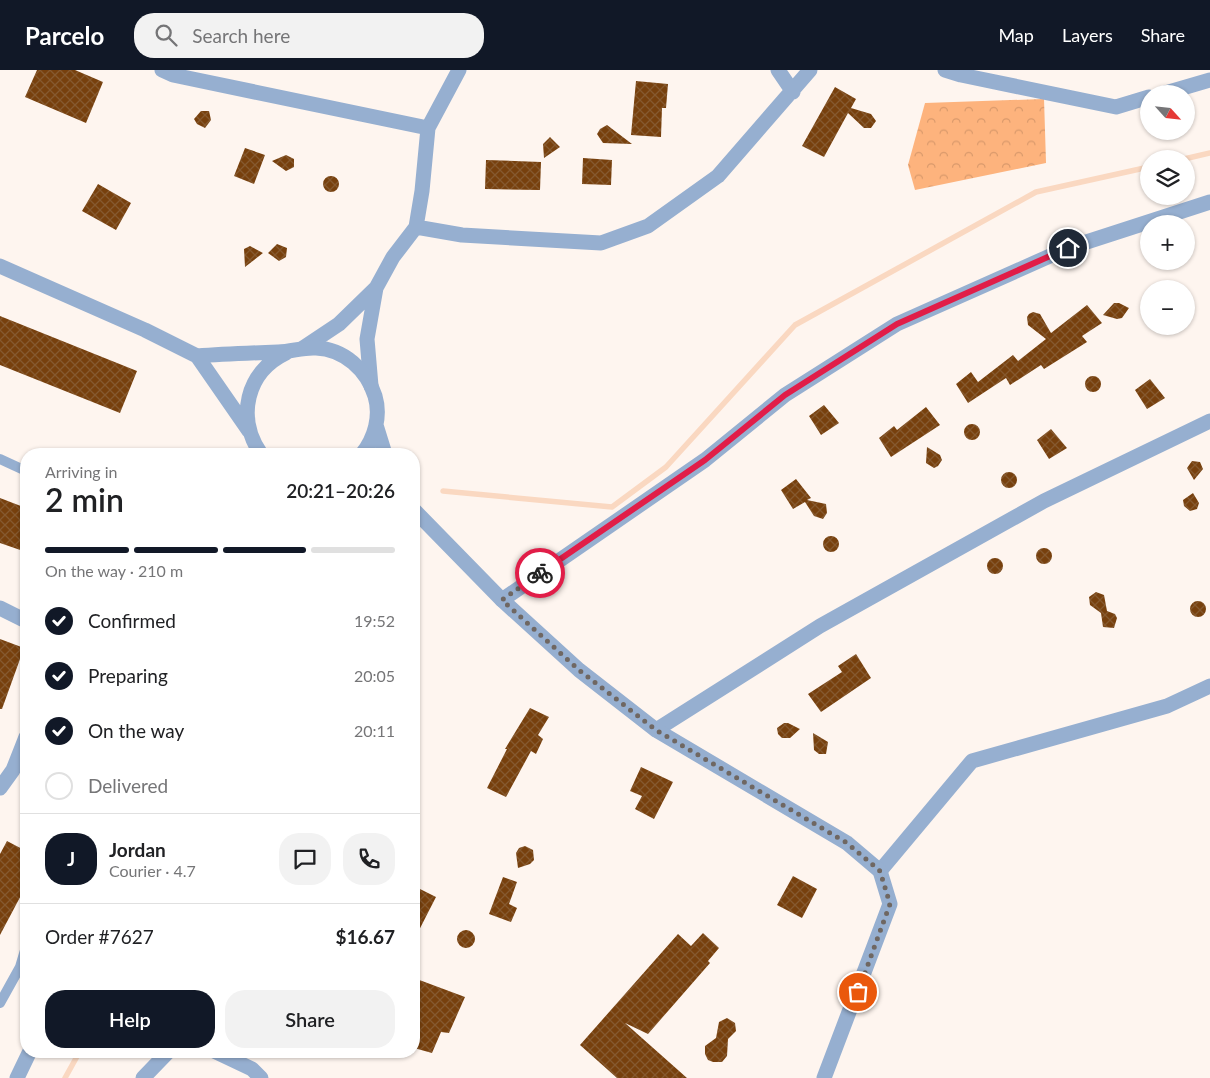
<!DOCTYPE html>
<meta charset="utf-8">
<style>
:root{--surface:#fff;--page:#f2f2f2;--text:#202124;--muted:#757577;--line:#e0e0e0;--accent:#111827}
body{margin:0;font-family:Lato,sans-serif;background:var(--page);color:var(--text);height:100vh;display:flex;flex-direction:column;font-size:19px;white-space:nowrap}
*{box-sizing:border-box;margin:0}
p{font-size:16px;color:var(--muted)}
.icon{flex:none;width:28px;height:28px;fill:none;stroke:currentColor;stroke-width:2;stroke-linecap:round;stroke-linejoin:round}
.map{position:relative;flex:1;overflow:hidden}
.panel{position:absolute;left:20px;top:378px;width:400px;height:610px;display:flex;flex-direction:column;background:var(--surface);border-radius:20px;box-shadow:0 1px 4px #0004}
.panel>*{flex:none}
.needle{width:32px;rotate:117deg}
.fabs{position:absolute;left:1140px;top:15px;display:grid;gap:10px}
.fabs a{display:grid;place-items:center;width:55px;height:55px;border-radius:50%;background:var(--surface);box-shadow:0 1px 4px #0004;font-size:25px}
.pin{position:absolute;display:grid;place-items:center;width:42px;height:42px;color:#fff;margin:-21px;border:2px solid #fff;border-radius:50%;box-shadow:0 1px 5px #0007}
.courier{position:absolute;display:grid;place-items:center;width:50px;height:50px;margin:-25px;border:4px solid #e11d48;border-radius:50%;background:#fff;color:#222;box-shadow:0 1px 6px #0007}
.overview em{font-style:normal;font-weight:600}
.overview div{display:flex;flex-direction:column-reverse}
.overview{display:flex;align-items:center;justify-content:space-between;height:85px;padding:0 25px}
h1{font-size:32px;font-weight:600;line-height:38px}
.bar{display:grid;grid-template-columns:repeat(4,1fr);gap:8px 5px;align-content:center;height:60px;padding:0 25px}
.bar i{height:6px;border-radius:4px;background:var(--line)}
.bar .on{background:var(--accent)}
.bar p{grid-column:span 4}
.line{display:flex;align-items:center;gap:12px;padding:0 25px;border-top:1px solid var(--line)}
.line div{flex:1}
.round{display:grid;place-items:center;flex:none;width:52px;height:52px;border-radius:20px;background:var(--page)}
ol{padding:0 25px;list-style:none}
li{display:flex;align-items:center;gap:15px;height:55px}
li p{margin-inline-start:auto}
li .icon{padding:5px;border-radius:50%;background:var(--accent);color:#fff;stroke-width:4}
li:last-child{color:var(--muted)}
li i{width:28px;height:28px;border:2px solid var(--line);border-radius:50%}
.button{display:flex;gap:10px;margin-top:auto;padding:10px 25px}
.button a{flex:1;height:58px;border-radius:20px;background:var(--accent);color:#fff;font-size:20px;font-weight:600;line-height:58px;text-align:center}
.button a+a{background:var(--page);color:var(--text)}
header{display:flex;align-items:center;gap:30px;box-sizing:border-box;height:70px;padding:0 25px;background:var(--accent);color:#fff}
header strong{font-size:24px}
nav{display:flex;gap:28px;margin-inline-start:auto;font-size:18px}
.search{width:350px;height:45px;background:var(--page);display:flex;align-items:center;gap:12px;box-sizing:border-box;padding:0 18px;border-radius:20px;color:var(--muted);font-size:19px}
.map>svg:first-child{display:block}
.park{fill:url(#park-crowns)}
.lines{fill:none;stroke-linecap:round;stroke-linejoin:round}
.stream{stroke:#fad8c1;stroke-width:5.5}
.building{fill:url(#building-cross-hatch)}
.service{stroke:#96afd0;stroke-width:10}
.minor{stroke:#96afd0;stroke-width:15}
.tertiary{stroke:#96afd0;stroke-width:15}
.done{stroke:#6f6762;stroke-width:5;stroke-dasharray:0 9}
.route{stroke:#e11d48;stroke-width:6}
</style>
<header>
<strong>Parcelo</strong>
<div class="search"><svg class="icon" aria-label="search" viewBox="0 0 24 24"><circle cx="10" cy="10" r="6"/><path d="M15 15l6 6"/></svg>Search here</div>
<nav><a>Map</a><a>Layers</a><a>Share</a></nav>
</header>
<div class="map">
<svg width="1210" height="1008" viewBox="0 0 1210 1008">
<defs>
<pattern id="park-crowns" width="20" height="18" patternUnits="userSpaceOnUse" patternTransform="scale(1.25)"><rect width="20" height="18" fill="#fdb37d"/><path d="M2 6a3 3 0 1 1 6 0M12 15a3 3 0 1 1 6 0" fill="none" stroke="#d9996b"/></pattern>
<pattern id="building-cross-hatch" width="8" height="8" patternUnits="userSpaceOnUse" patternTransform="scale(1.25)"><rect width="8" height="8" fill="#77400d"/><path d="M0 0l8 8M0 8l8-8" fill="none" stroke="#85592f"/></pattern>
</defs>
<rect width="100%" height="100%" fill="#fef5ef"/>
<path class="park" d="M1044 29 1046 93 915 120 908 95 925 33Z"/>
<g class="lines">
<path class="stream" d="M1184 89 1210 83
M443 421 612 437 666 397 795 255 1036 122 1149 97
M65 1008 80 981"/>
</g>
<path class="building" d="M37 0H75L103 12 86 53 25 27Z
M636 11 668 14 666 38H662L661 67 631 65Z
M835 17 856 29 851 38 871 44 876 51 871 58H864L848 43 824 87 802 76Z
M201 41H209L211 50 205 58 197 54 194 49Z
M607 55 632 74 603 73 597 64 600 59Z
M550 67 560 77 544 88 543 74Z
M245 78 265 85 254 114 234 106Z
M286 85 294 89V97L286 101 272 91Z
M583 88 612 90 611 115 582 114Z
M486 90 541 92 540 120 485 119Z
M323 114a8 8 0 1 1 16 0a8 8 0 1 1-16 0Z
M98 114 131 133 116 160 82 141Z
M277 174 287 178 286 187 279 191 268 183Z
M250 176 263 183 245 197 244 179Z
M1114 233H1119L1129 238 1122 248 1117 249 1103 245Z
M1087 235 1102 253 1082 266 1087 272 1044 299 1041 295 1010 315 1006 308 968 333 956 314 971 302 978 312 1013 285 1018 291 1046 269 1028 255 1027 247 1029 244 1033 242 1040 244 1051 263Z
M0 246 137 301 120 343 0 295Z
M1085 314a8 8 0 1 1 16 0a8 8 0 1 1-16 0Z
M1150 309 1165 328 1147 339 1135 320Z
M824 335 839 353 821 365 809 346Z
M926 337 940 355 891 387 879 368 894 356 897 360Z
M964 362a8 8 0 1 1 16 0a8 8 0 1 1-16 0Z
M1051 359 1067 378 1049 389 1037 370Z
M927 377 940 385 942 390 938 396 934 398 926 393Z
M1192 391 1200 392 1203 399 1194 410 1187 398Z
M1001 410a8 8 0 1 1 16 0a8 8 0 1 1-16 0Z
M796 409 811 428 807 430 826 434 827 443 823 449 814 446 805 432 793 439 781 420Z
M1193 423 1199 433 1197 439 1190 441 1184 436 1183 430Z
M0 428 26 438V482L0 473Z
M823 474a8 8 0 1 1 16 0a8 8 0 1 1-16 0Z
M1036 486a8 8 0 1 1 16 0a8 8 0 1 1-16 0Z
M987 496a8 8 0 1 1 16 0a8 8 0 1 1-16 0Z
M1096 522 1104 525 1107 541 1115 544 1117 548 1114 558 1103 557 1101 543 1090 535 1089 527Z
M1190 539a8 8 0 1 1 16 0a8 8 0 1 1-16 0Z
M0 569 24 578 2 639H0Z
M856 584 871 608 821 642 808 624 842 602 838 596Z
M530 638 549 647 538 665 543 669 536 684 531 681 506 727 487 718 507 679H505Z
M784 653H788L800 659 790 668H782L778 664 777 658Z
M813 663 828 672 826 684H819L814 680Z
M641 697 673 712 654 749 635 739 642 726 630 721Z
M7 771 26 781V816L0 865V784Z
M525 776 533 780 534 790 530 794 518 798 516 783 519 778Z
M793 806 817 819 802 848 777 835Z
M503 807 517 812 509 834 517 838 511 852 489 844Z
M414 816 436 827 414 870Z
M457 869a9 9 0 1 1 18 0a9 9 0 1 1-18 0Z
M703 863 719 878 708 891 710 893 648 964 625 953 687 1008H617L580 975 678 864 691 876Z
M414 908 465 927 449 963 441 962 432 983 414 978Z
M727 948 735 953 736 961 728 969 727 986 722 992H713L708 990 705 984V976L716 968 719 952Z"/>
<g class="lines">
<path class="service" d="M0 389 26 401
M26 877 20 897 26 906
M0 933 20 897"/>
<path class="minor" d="M162 0 173 5 428 58
M778 0 793 22
M945 0 961 5 1116 37 1149 27
M1162 24 1210 10
M416 157 422 121 428 58 459 0
M303 278 339 254 376 218 393 187 416 157 462 165 601 173 648 156 718 106 810 0
M371 316 367 269 376 218
M502 530 705 390 785 325 897 254 1068 178 1210 132
M0 538 26 551
M656 660 820 556 1044 431 1210 351
M0 718 13 700 26 667
M880 801 972 691 1167 636 1210 616
M214 981 252 999 261 1008
M143 1008 169 981"/>
<path class="tertiary" d="M0 196 145 260 197 286 249 361
M197 286C224 284 251 283 278 282 291 282 303 277 316 278 344 279 367 300 375 326 381 346 375 368 362 384
M376 355 385 384
M261 384C236 348 246 302 286 283
M414 440 502 530 579 600 656 660 847 773 880 801 890 834 824 1008
M17 1008 30 981"/>
</g>
<g class="lines">
<path class="done" d="M540 503 502 530 579 600 656 660 847 773 880 801 890 834 858 922"/>
<path class="route" d="M540 503 705 390 785 325 897 254 1068 178"/>
</g>
</svg>
<div class="fabs">
<a><svg class="needle" viewBox="-14 -14 28 28"><path d="M0-13l5 13h-10z" fill="#e53935"/><path d="M0 13l5-13h-10z" fill="#757577"/></svg></a>
<a><svg class="icon" aria-label="layers" viewBox="0 0 24 24"><path d="M12 4l9 5-9 5-9-5zM3 14l9 5 9-5"/></svg></a>
<a>+</a>
<a>−</a>
</div>
<div class="pin" style="left:858px;top:922px;background:#ea580c"><svg class="icon" aria-label="bag" viewBox="0 0 24 24"><path d="M5 8h14l-1 12H6zM9 8a3 3 0 0 1 6 0"/></svg></div>
<div class="pin" style="left:1068px;top:178px;background:#1f2937"><svg class="icon" aria-label="home" viewBox="0 0 24 24"><path d="M3 11l9-7 9 7M6 9v11h12V9"/></svg></div>
<div class="courier" style="left:540px;top:503px"><svg class="icon" aria-label="bike" viewBox="0 0 24 24"><circle cx="6" cy="16" r="4"/><circle cx="18" cy="16" r="4"/><path d="M6 16l4-8h5l3 8M10 8l3 8H6M13 5h3"/></svg></div>
<section class="panel">
<div class="overview"><div><h1>2 min</h1><p>Arriving in</p></div><em>20:21–20:26</em></div>
<div class="bar"><i class="on"></i><i class="on"></i><i class="on"></i><i></i><p>On the way · 210 m</p></div>
<ol>
<li><svg class="icon" aria-label="check" viewBox="0 0 24 24"><path d="M5 12l5 5 9-10"/></svg>Confirmed<p>19:52</p></li>
<li><svg class="icon" aria-label="check" viewBox="0 0 24 24"><path d="M5 12l5 5 9-10"/></svg>Preparing<p>20:05</p></li>
<li><svg class="icon" aria-label="check" viewBox="0 0 24 24"><path d="M5 12l5 5 9-10"/></svg>On the way<p>20:11</p></li>
<li><i></i>Delivered</li>
</ol>
<div class="line" style="height:90px"><b class="round" style="background:var(--accent);color:#fff">J</b><div><b>Jordan</b><p>Courier · 4.7</p></div><a class="round"><svg class="icon" aria-label="chat" viewBox="0 0 24 24"><path d="M4 5h16v11H9l-5 4z"/></svg></a><a class="round"><svg class="icon" aria-label="phone" viewBox="0 0 24 24"><path d="M5 4h4l2 5-3 2q2 4 5 5l2-3 5 2v4C11 20 4 13 5 4z"/></svg></a></div>
<div class="line" style="height:65px"><div>Order #7627</div><b>$16.67</b></div>
<div class="button"><a>Help</a><a>Share</a></div>
</section>
</div>
